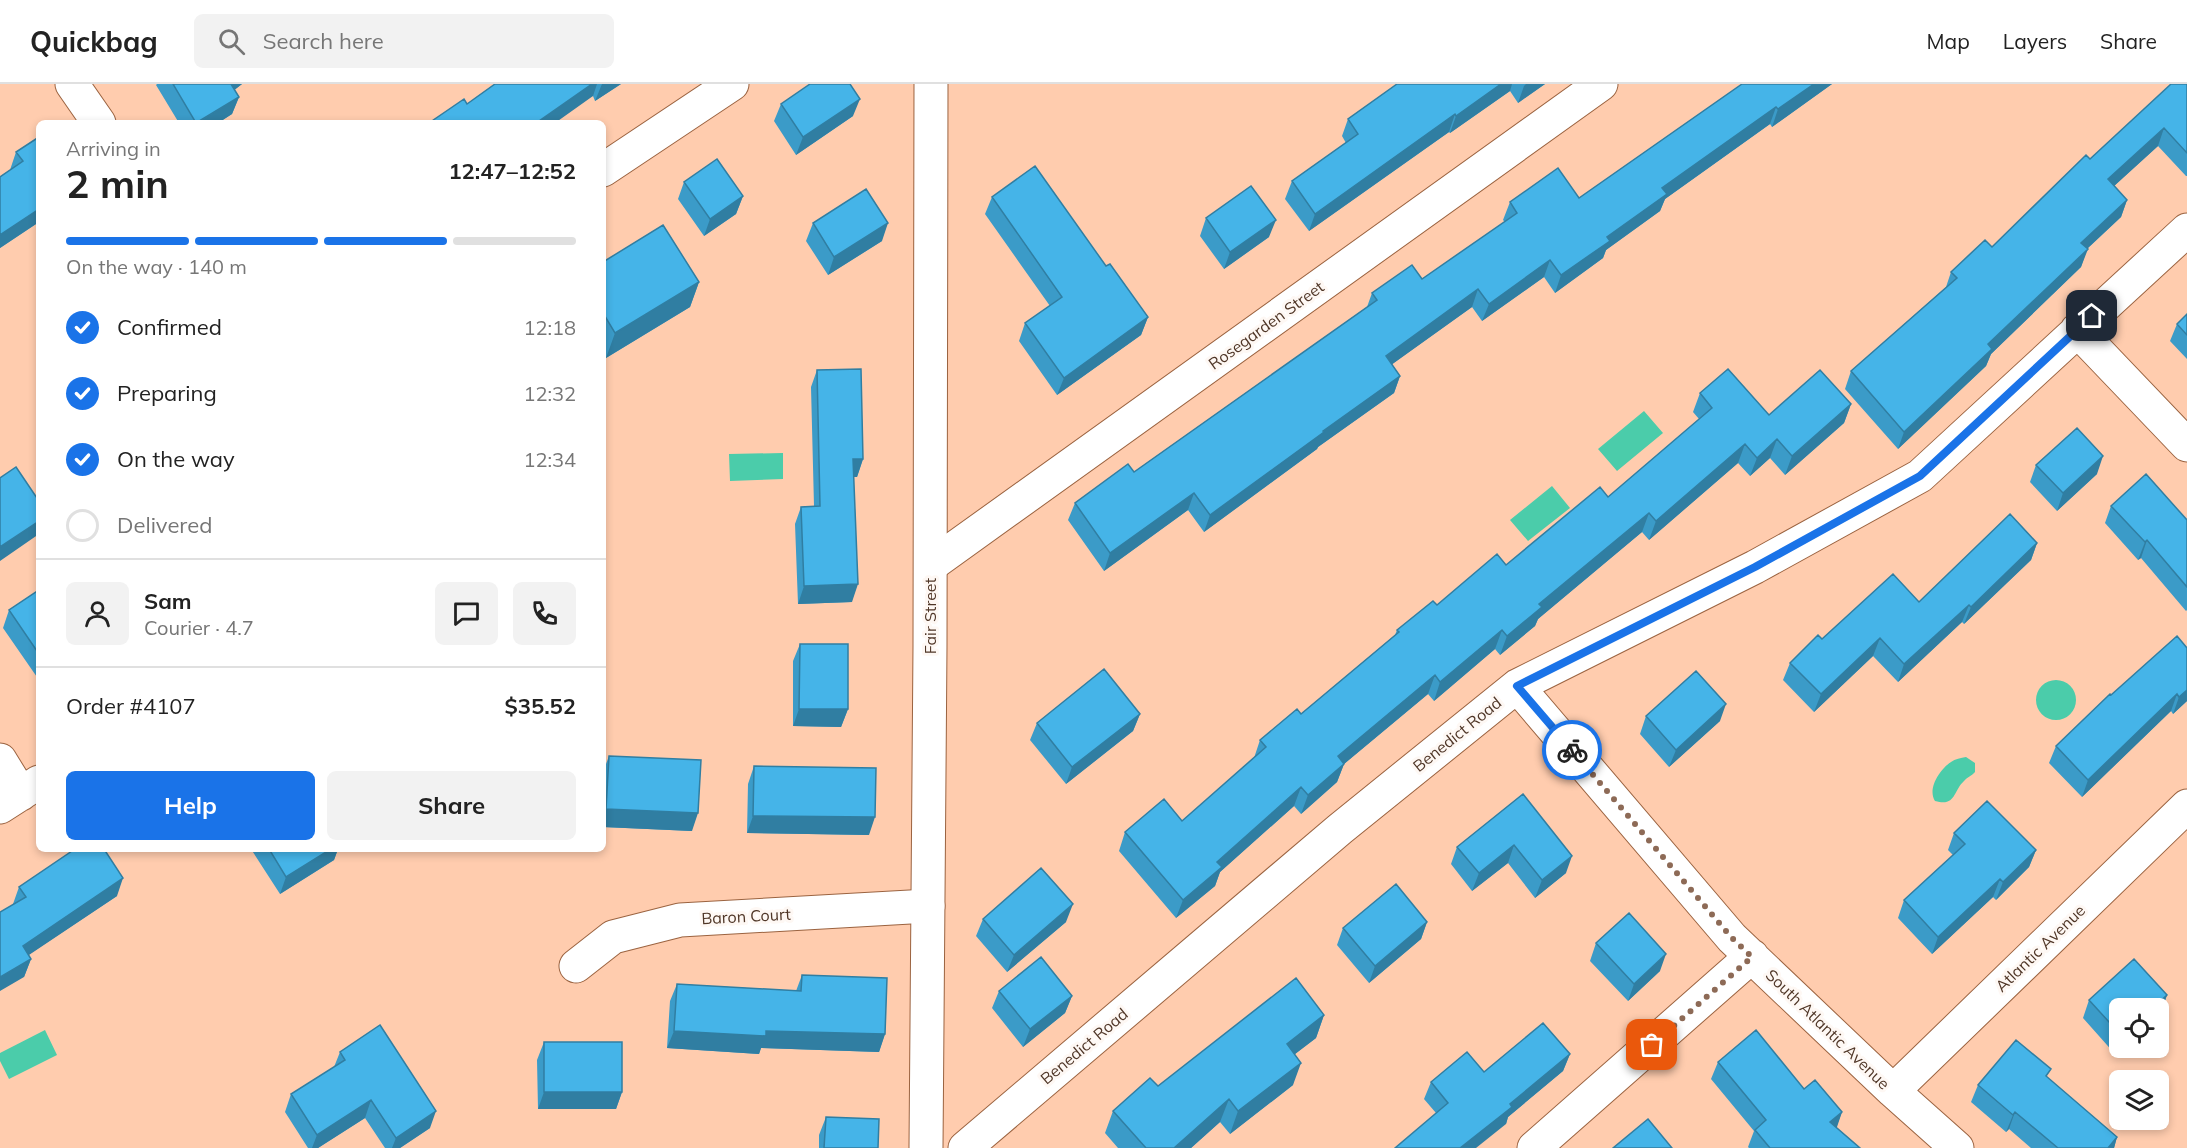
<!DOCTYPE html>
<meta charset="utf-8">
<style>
:root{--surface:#fff;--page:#f2f2f2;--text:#222;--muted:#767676;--line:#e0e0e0;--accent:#1a73e8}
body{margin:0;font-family:Mulish,sans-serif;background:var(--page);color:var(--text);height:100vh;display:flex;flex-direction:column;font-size:22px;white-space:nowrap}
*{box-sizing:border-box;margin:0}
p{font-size:20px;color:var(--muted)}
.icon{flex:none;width:33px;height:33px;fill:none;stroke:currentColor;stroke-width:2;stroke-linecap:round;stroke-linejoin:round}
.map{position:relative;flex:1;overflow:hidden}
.side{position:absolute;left:36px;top:36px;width:570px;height:732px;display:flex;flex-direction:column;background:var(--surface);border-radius:9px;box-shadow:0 3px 9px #0003}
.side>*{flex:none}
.fabs{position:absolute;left:2109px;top:914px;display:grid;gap:12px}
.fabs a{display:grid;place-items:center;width:60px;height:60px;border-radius:9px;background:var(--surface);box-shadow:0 3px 9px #0003;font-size:30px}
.pin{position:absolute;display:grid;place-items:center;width:51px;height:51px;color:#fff;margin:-26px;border-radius:12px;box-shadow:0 3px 9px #0006}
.courier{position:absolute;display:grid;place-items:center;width:60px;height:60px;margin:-30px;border:4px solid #1a73e8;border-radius:50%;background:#fff;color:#222;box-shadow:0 2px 8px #0007}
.head em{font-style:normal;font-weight:700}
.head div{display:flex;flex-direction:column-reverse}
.head{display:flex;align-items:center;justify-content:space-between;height:102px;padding:0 30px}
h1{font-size:39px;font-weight:700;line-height:45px}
.bar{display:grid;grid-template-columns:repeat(4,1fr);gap:9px 6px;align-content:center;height:72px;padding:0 30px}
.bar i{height:8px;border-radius:4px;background:var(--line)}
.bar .selected{background:var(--accent)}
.bar p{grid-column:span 4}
.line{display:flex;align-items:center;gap:15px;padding:0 30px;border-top:2px solid var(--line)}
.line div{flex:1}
.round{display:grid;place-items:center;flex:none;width:63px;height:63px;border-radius:9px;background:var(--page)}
ol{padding:0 30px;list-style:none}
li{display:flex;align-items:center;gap:18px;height:66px}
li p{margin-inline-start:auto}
li .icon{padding:6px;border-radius:50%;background:var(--accent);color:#fff;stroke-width:4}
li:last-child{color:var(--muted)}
li i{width:33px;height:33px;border:3px solid var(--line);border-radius:50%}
.button{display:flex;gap:12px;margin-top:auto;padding:12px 30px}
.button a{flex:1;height:69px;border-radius:9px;background:var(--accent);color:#fff;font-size:24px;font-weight:700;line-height:69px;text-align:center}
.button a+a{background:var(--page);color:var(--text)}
header{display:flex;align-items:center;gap:36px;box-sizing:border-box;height:84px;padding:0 30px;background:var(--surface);border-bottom:2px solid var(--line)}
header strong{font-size:28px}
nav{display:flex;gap:33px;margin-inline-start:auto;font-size:21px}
.search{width:420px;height:54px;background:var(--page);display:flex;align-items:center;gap:15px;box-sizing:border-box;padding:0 21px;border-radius:9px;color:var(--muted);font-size:22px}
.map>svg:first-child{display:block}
.water{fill:#4bccaa}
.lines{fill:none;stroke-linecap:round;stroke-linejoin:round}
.minor-casing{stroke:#9b6340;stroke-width:35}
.tertiary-casing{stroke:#9b6340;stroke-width:35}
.minor{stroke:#fff;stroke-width:33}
.tertiary{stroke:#fff;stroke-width:33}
.wall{fill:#3b9bc8}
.shaded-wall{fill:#307ea2}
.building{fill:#45b4e8;stroke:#307ea2;stroke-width:1.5}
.done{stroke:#8d6a56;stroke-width:6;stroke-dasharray:0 10.8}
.route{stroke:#1a73e8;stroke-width:8}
.labels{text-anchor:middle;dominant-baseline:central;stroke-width:6;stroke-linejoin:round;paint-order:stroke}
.street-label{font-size:16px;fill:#4f3627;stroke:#fef8f4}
</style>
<header>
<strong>Quickbag</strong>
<div class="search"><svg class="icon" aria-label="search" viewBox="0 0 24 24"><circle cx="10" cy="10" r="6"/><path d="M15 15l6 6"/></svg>Search here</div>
<nav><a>Map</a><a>Layers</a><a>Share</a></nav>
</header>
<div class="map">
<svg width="2187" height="1064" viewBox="0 0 2187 1064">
<rect width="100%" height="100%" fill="#ffccae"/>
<path class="water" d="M1644 327 1663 349 1617 387 1598 365Z
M783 369V395L730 397 729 370Z
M1552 402 1570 424 1528 457 1510 436Z
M2036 616a20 20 0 1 1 40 0a20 20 0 1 1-40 0Z
M1966 673 1975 679V688C1972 692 1967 693 1964 697 1953 707 1956 723 1935 717 1927 705 1940 685 1951 678 1955 675 1961 674 1966 673Z
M45 946 57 971 9 995 0 977V969Z"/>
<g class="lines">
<g class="minor-casing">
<path id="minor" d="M72 0 99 39
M603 86 732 0
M2077 246 2187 361
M931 481 1601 0
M1517 602 1732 854 1893 1007 1957 1064
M0 676 21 710
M0 723 39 698
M576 882 613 853 680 836 928 822
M1893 1007 2187 722
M965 1064 1340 745 1517 602 1755 483 1920 392 2187 146
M1534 1064 1752 872"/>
</g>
<g class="tertiary-casing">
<path id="tertiary" d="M926 1064 930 562 931 0"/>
</g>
<use href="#minor" class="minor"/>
<use href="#tertiary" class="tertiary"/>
</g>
<path class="wall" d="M157 0H242L234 6 239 13 232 30 218 39H179L156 1Z
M495 0H621L595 17 593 12 429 39 467 20Z
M1397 0H1545L1518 19 1510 7 1450 49 1449 48 1309 147 1285 115 1292 97 1346 59 1342 52 1348 35Z
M1742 0H1832L1772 43 1770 40 1665 115 1660 127 1606 166 1603 174 1555 209 1544 193 1482 237 1472 223 1392 280 1400 292 1394 309 1318 363 1317 365 1204 448 1188 426 1104 487 1068 436 1075 419 1134 388 1367 223 1372 209 1422 195 1505 138 1503 136 1510 118 1579 114Z
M2187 0V92H2186L2158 62 2114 102 2127 116 2121 133 2087 165 2081 183 1991 270 1986 282 1898 365 1845 305 1851 287 1946 203 1951 188 1992 163 2090 75Z
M781 20 853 32 796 71 774 37Z
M39 53V138L0 164V93L10 86 16 68Z
M684 98 743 112 736 130 704 152 678 115Z
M992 113 1106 182 1148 233 1141 251 1057 311 1019 257 1025 239 1050 222 985 130Z
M1206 134 1269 153 1224 185 1200 152Z
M813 139 882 157 828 191 806 157Z
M603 178 699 198 690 223 606 274 603 269Z
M2187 230V275L2170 257 2177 240Z
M817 286 863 375 857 393H854L852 518 798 520 795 440 801 423 814 422 811 303Z
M1700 309 1769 331 1851 320 1844 339 1785 391 1770 374 1750 392 1738 379 1649 456 1642 448 1538 535 1535 542 1500 571 1495 565 1434 617 1428 610 1344 680 1337 698 1301 730 1294 722 1220 788 1215 802 1176 834 1119 767 1125 748 1182 737 1254 674 1260 656 1301 630 1395 551 1397 546 1437 521 1506 481 1608 413 1699 335 1693 328Z
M2036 381 2097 390 2057 427 2030 398Z
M2111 422 2187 436V526L2186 527 2141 474 2138 476 2105 439Z
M2037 459 2031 476 1964 540 1962 538 1898 598 1873 572 1814 628 1783 596 1790 579 1822 555 1919 518Z
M39 506V596L3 544 9 526Z
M2177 552 2187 617 2173 630 2171 627 2082 713 2049 679 2056 662Z
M800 560 848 625 841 643 793 642V577Z
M1140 630 1133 647 1066 700 1030 656 1037 639Z
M1646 632 1720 637 1669 683 1640 650Z
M609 672 692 747 603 743V688Z
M754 682 869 751 747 749 748 700Z
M1523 710 1566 789 1535 814 1508 779 1472 807 1451 780 1457 763Z
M1954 749 2036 766 2029 783 1996 816 1993 813 1932 870 1898 834 1904 816 1953 771 1948 766Z
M251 765H338L334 776 280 810Z
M19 803 117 812 28 871 31 875 24 893 13 820Z
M983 835 1066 838 1007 888 976 852Z
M1427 838 1421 855 1369 899 1337 861 1343 844Z
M1596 859 1660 887 1628 917 1590 877Z
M802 891 885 950 879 968 761 964 759 970 667 964 670 917 677 900 796 907Z
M999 907 1072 912 1065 929 1023 963 992 924Z
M2167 911 2161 928 2158 930V924H2120V963L2115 970 2083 934 2089 916Z
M1324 931 1316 954 1295 970 1293 1001 1230 1050 1220 1038 1191 1064H1118L1105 1049 1113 1027 1158 1002Z
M544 958 622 1008 616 1025H538L537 976Z
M340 968 430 1044 400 1064H385L365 1034 318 1064H308L285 1028 291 1010 334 983Z
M1570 970 1563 987 1508 1033 1506 1040 1436 1029 1424 1015 1431 998 1484 988Z
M1718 978 1804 1005 1842 1028 1836 1043 1860 1064H1749L1748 1063 1754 1047 1711 995Z
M2048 994 2117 1053 2114 1064H2031L2009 1045 2006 1048 1971 1018 1978 1001Z
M826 1033 878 1064H819V1051Z"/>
<path class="shaded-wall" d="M228 0H242L223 15Z
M592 0H597L593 12 555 39H536Z
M602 0H621L595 17Z
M1501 0H1512L1510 7 1450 49 1456 32Z
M1526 0H1545L1518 19 1524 2Z
M1814 0H1832L1772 43 1778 25Z
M239 13 232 30 218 39H197Z
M860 15 853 32 796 71 803 53Z
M1776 23 1770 40 1665 115 1660 127 1606 166 1603 174 1555 209 1561 191 1662 104Z
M1455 30 1449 48 1309 147 1315 130Z
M2164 44 2158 62 2102 113 2108 95Z
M743 112 736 130 704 152 710 135Z
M2127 116 2121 133 2075 176 2081 159Z
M39 125V138L0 164V151Z
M1276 136 1269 153 1224 185 1230 168Z
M888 139 882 157 828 191 834 173Z
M2088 165 2081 183 1991 270 1986 282 1898 365 1904 348 1988 260Z
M1550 176 1544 193 1482 237 1489 220Z
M699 198 690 223 606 274 615 249Z
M1478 205 1472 223 1380 289 1386 272Z
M1148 233 1141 251 1057 311 1064 294Z
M1400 292 1394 309 1318 363 1317 365 1204 448 1210 431 1323 347Z
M1851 320 1844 339 1785 391 1792 372Z
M1777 355 1770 374 1750 392 1757 374Z
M1745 360 1738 379 1649 456 1656 437Z
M2103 372 2097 390 2057 427 2063 409Z
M853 375H863L857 393H847Z
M1194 409 1188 426 1104 487 1110 469Z
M1649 429 1642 448 1538 535 1535 542 1500 571 1507 552 1539 520Z
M39 437V450L0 477V463Z
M2147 456 2141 474 2138 476 2145 458Z
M2037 459 2031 476 1964 540 1971 523Z
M858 500 852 518 798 520 804 502Z
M1969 521 1962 538 1898 598 1904 580Z
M1502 546 1495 565 1434 617 1440 598Z
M1880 554 1873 572 1814 628 1821 610Z
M1435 591 1428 610 1344 680 1337 698 1301 730 1308 711 1338 672Z
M2187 606V617L2173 630 2179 613Z
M2177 610 2171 627 2082 713 2088 696Z
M1726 620 1720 637 1669 683 1676 666Z
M799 625H848L841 643 793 642Z
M1140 630 1133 647 1066 700 1072 683Z
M1301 703 1294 722 1220 788 1215 802 1176 834 1183 816 1217 778Z
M606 725 698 729 692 747 603 743V734Z
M753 732 875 733 869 751 747 749Z
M1514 761 1508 779 1472 807 1479 789Z
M331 765H338L334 776 280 810 286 793Z
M2036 766 2029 783 1996 816 2003 798Z
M1572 772 1566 789 1535 814 1542 796Z
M123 794 117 812 17 879 23 862Z
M2000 795 1993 813 1932 870 1938 853Z
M1073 820 1066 838 1007 888 1014 871Z
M1427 838 1421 855 1369 899 1375 882Z
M1666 870 1660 887 1628 917 1634 900Z
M31 875 24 893 0 907V893Z
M2167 911 2161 928 2158 930V924H2153Z
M1072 912 1065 929 1023 963 1030 945Z
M1324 931 1316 954 1278 983 1287 960Z
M674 947H766L885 950 879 968 761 964 759 970 667 964Z
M2120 958V963H2123L2115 970Z
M1570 970 1563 987 1508 1033 1506 1040 1476 1064H1460L1510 1020Z
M1301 979 1293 1001 1230 1050 1238 1027Z
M544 1008H622L616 1025H538Z
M1229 1015 1220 1038 1191 1064H1174Z
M371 1016 365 1034 318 1064H312L317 1051Z
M436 1027 430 1044 400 1064H392L396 1054Z
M1842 1028 1836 1046 1830 1038Z
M2015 1028 2009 1045 2006 1048 2013 1031Z
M2117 1053 2114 1064H2108Z"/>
<path class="building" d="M173 0H231L239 13 196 39Z
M495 0H592L536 39H429L464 15 467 20Z
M810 0H850L860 15 803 53 781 20Z
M1397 0H1501L1456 32 1455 30 1315 130 1292 97 1358 50 1348 35Z
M1742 0H1814L1778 25 1776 23 1662 104 1667 110 1607 153 1610 157 1561 191 1550 176 1489 220 1478 205 1386 272 1400 292 1323 347 1324 348 1210 431 1194 409 1110 469 1075 419 1128 380 1134 388 1377 216 1372 209 1412 181 1422 195 1517 129 1510 118 1558 84 1579 114Z
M2171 0H2187V69L2164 44 2108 95 2127 116 2081 159 2088 165 1988 260 1992 265 1904 348 1851 287 1957 194 1951 188 1985 156 1992 163 2086 71 2090 75Z
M39 53V125L0 151V93L23 77 16 68Z
M717 75 743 112 710 135 684 98Z
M1035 82 1106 182 1110 180 1148 233 1064 294 1025 239 1062 213 992 113Z
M1251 102 1276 136 1230 168 1206 134Z
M866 105 888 139 834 173 813 139Z
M663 141 699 198 615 249 603 229V178Z
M2187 230V251L2177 240Z
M861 285 863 375H853L858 500 804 502 801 423 820 422 817 286Z
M1728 285 1769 331 1820 286 1851 320 1792 372 1777 355 1757 374 1745 360 1656 437 1649 429 1539 520 1542 523 1507 552 1502 546 1440 598 1435 591 1338 672 1344 680 1308 711 1301 703 1217 778 1222 783 1183 816 1125 748 1164 715 1182 737 1266 663 1260 656 1297 625 1301 630 1399 548 1397 546 1433 517 1437 521 1497 470 1506 481 1600 403 1608 413 1712 324 1700 309Z
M2077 344 2103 372 2063 409 2036 381Z
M16 383 39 417V437L0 463V394Z
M2146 390 2187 436V503L2147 456 2145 458 2111 422Z
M2010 430 2037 459 1971 523 1969 521 1904 580 1880 554 1821 610 1790 579 1818 551 1822 555 1893 490 1919 518Z
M39 506V570L9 526Z
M2177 552 2187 564V606L2179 613 2177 610 2088 696 2056 662 2110 610 2111 611Z
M800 560H848V625H799Z
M1104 585 1140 630 1072 683 1037 639Z
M1696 587 1726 620 1676 666 1646 632Z
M609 672 701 676 698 729 606 725Z
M754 682 876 684 875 733 753 732Z
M1523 710 1572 772 1542 796 1514 761 1479 789 1457 763Z
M1987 717 2036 766 2003 798 2000 795 1938 853 1904 816 1965 760 1954 749Z
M75 765H104L123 794 23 862 31 875 0 893V828L26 813 19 803Z
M269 765H331L286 793Z
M1041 784 1073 820 1014 871 983 835Z
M1396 800 1427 838 1375 882 1343 844Z
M1629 829 1666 870 1634 900 1596 859Z
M1041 873 1072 912 1030 945 999 907Z
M2134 875 2167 911 2153 924H2120V950L2089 916Z
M802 891 887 894 885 950 766 947V952L674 947 677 900 801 907Z
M1296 894 1324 931 1287 960 1301 979 1238 1027 1229 1015 1174 1064H1146L1113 1027 1150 994 1158 1002Z
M1543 939 1570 970 1510 1020 1512 1023 1460 1064H1395L1448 1019 1431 998 1467 968 1484 988Z
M380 941 436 1027 396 1054 371 1016 317 1051 291 1010 345 976 340 968Z
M1756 946 1804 1005 1815 996 1842 1028 1830 1038 1860 1064H1770L1755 1046 1766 1036 1718 978Z
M2016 956 2051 985 2046 992 2117 1053 2108 1064H2058L2015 1028 2013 1031 1978 1001Z
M544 958H622V1008H544Z
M826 1033 879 1035 878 1064H824Z
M1648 1035 1672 1064H1613Z"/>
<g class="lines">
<path class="done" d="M1572 666 1732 854 1752 873 1652 961"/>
<path class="route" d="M1572 666 1517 602 1755 483 1920 392 2092 232"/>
</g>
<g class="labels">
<g class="street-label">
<text transform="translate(1266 241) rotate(-36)">Rosegarden Street</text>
<text transform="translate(930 532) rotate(-90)">Fair Street</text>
<text transform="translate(1457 650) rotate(-39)">Benedict Road</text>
<text transform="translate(746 832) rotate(-3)">Baron Court</text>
<text transform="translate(2040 864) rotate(-44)">Atlantic Avenue</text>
<text transform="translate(1828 945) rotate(44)">South Atlantic Avenue</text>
<text transform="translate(1084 962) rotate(-40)">Benedict Road</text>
</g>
</g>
</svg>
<div class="fabs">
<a><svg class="icon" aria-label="locate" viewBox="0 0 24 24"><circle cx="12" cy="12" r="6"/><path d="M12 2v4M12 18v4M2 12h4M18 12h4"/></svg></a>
<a><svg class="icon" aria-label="layers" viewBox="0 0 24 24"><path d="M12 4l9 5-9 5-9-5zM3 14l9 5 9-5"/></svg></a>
</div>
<div class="pin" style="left:1652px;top:961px;background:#ea580c"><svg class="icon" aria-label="bag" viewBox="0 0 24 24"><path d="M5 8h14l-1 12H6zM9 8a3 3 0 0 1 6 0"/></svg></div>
<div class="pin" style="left:2092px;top:232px;background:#1f2937"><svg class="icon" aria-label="home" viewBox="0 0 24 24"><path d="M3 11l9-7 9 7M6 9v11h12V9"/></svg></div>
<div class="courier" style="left:1572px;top:666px"><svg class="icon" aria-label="bike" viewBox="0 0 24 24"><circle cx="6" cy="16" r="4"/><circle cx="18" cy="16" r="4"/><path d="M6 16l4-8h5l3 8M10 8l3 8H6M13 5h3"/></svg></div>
<section class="side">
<div class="head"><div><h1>2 min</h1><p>Arriving in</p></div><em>12:47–12:52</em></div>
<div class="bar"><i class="selected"></i><i class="selected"></i><i class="selected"></i><i></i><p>On the way · 140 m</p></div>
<ol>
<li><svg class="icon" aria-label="check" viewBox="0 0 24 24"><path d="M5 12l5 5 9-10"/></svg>Confirmed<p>12:18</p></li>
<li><svg class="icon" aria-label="check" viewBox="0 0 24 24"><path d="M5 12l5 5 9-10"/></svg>Preparing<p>12:32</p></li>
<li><svg class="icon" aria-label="check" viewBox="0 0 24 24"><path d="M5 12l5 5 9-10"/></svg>On the way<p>12:34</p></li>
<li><i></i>Delivered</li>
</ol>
<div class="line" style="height:108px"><a class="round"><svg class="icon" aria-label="person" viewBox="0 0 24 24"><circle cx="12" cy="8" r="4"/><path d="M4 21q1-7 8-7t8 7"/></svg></a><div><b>Sam</b><p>Courier · 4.7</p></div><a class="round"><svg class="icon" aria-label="chat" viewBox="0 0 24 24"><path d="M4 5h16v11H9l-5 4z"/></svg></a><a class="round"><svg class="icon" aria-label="phone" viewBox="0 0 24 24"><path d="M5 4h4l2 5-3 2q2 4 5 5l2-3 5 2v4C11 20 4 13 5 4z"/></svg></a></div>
<div class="line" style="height:78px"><div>Order #4107</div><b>$35.52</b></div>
<div class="button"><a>Help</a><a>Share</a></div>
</section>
</div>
